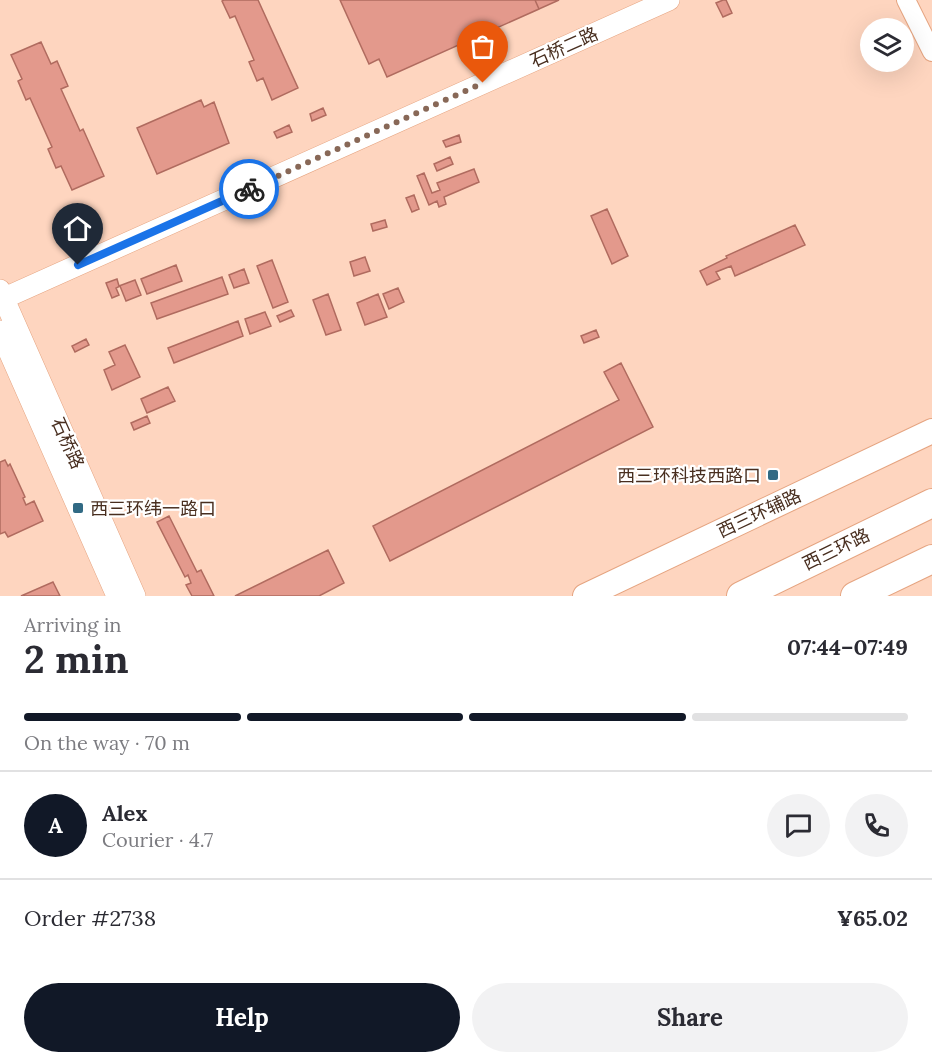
<!DOCTYPE html>
<meta charset="utf-8">
<style>
:root{--surface:#fff;--page:#f2f2f3;--text:#2b2b33;--muted:#7c7c81;--line:#e1e1e2;--accent:#111827}
body{margin:0;font-family:Lora,"Noto Sans SC",serif;background:var(--page);color:var(--text);height:100vh;display:flex;flex-direction:column;font-size:22px;white-space:nowrap}
*{box-sizing:border-box;margin:0}
p{font-size:20px;color:var(--muted)}
.icon{flex:none;width:33px;height:33px;fill:none;stroke:currentColor;stroke-width:2;stroke-linecap:round;stroke-linejoin:round}
.map{position:relative;height:596px;overflow:hidden}
.panel{display:flex;flex-direction:column;background:var(--surface);flex:1}
.panel>*{flex:none}
.tools{position:absolute;left:860px;top:18px;display:grid;gap:12px}
.tools a{display:grid;place-items:center;width:54px;height:54px;border-radius:50%;background:var(--surface);box-shadow:0 6px 24px #0002;font-size:30px}
.pin{position:absolute;display:grid;place-items:center;width:51px;height:51px;color:#fff;margin:-62px -26px;border-radius:50% 50% 50% 0;rotate:-45deg;box-shadow:0 0 6px #0007}
.pin .icon{rotate:45deg}
.courier{position:absolute;display:grid;place-items:center;width:60px;height:60px;margin:-30px;border:4px solid #1a73e8;border-radius:50%;background:#fff;color:#222;box-shadow:0 2px 8px #0007}
.overview em{font-style:normal;font-weight:700}
.overview div{display:flex;flex-direction:column-reverse}
.overview{display:flex;align-items:center;justify-content:space-between;height:102px;padding:0 24px}
h1{font-size:39px;font-weight:700;line-height:45px}
.bar{display:grid;grid-template-columns:repeat(4,1fr);gap:9px 6px;align-content:center;height:72px;padding:0 24px}
.bar i{height:8px;border-radius:4px;background:var(--line)}
.bar .on{background:var(--accent)}
.bar p{grid-column:span 4}
.line{display:flex;align-items:center;gap:15px;padding:0 24px;border-top:2px solid var(--line)}
.line div{flex:1}
.round{display:grid;place-items:center;flex:none;width:63px;height:63px;border-radius:32px;background:var(--page)}
.button{display:flex;gap:12px;margin-top:auto;padding:12px 24px}
.button a{flex:1;height:69px;border-radius:36px;background:var(--accent);color:#fff;font-size:24px;font-weight:700;line-height:69px;text-align:center}
.button a+a{background:var(--page);color:var(--text)}
.map>svg:first-child{display:block}
.building{fill:#e3998c;stroke:#b06b5f;stroke-width:1.5}
.lines{fill:none;stroke-linecap:round;stroke-linejoin:round}
.minor-casing{stroke:#e5a480;stroke-width:20}
.tertiary-casing{stroke:#e5a480;stroke-width:22}
.secondary-casing{stroke:#e5a480;stroke-width:26}
.trunk-casing{stroke:#e5a480;stroke-width:30}
.minor{stroke:#fff;stroke-width:18}
.tertiary{stroke:#fff;stroke-width:21}
.secondary{stroke:#fff;stroke-width:24}
.trunk{stroke:#fff;stroke-width:28}
.done{stroke:#886857;stroke-width:6;stroke-dasharray:0 10.8}
.route{stroke:#1a73e8;stroke-width:8}
.poi-dot{fill:#316a84;stroke:#fff;stroke-width:2}
.labels{text-anchor:middle;dominant-baseline:central;stroke-width:4.5;stroke-linejoin:round;paint-order:stroke}
.street-label{font-size:18px;fill:#482e1f;stroke:#fff}
.poi-label{font-size:18px;fill:#482e1f;stroke:#fff;text-anchor:end}
</style>
<div class="map">
<svg width="932" height="596" viewBox="0 0 932 596">
<rect width="100%" height="100%" fill="#fed5bf"/>
<path class="building" d="M224 0H258L298 88 272 100 263 78 257 81 249 62 254 60 235 16 230 18 222 1Z
M340 0H535L539 9 387 77 379 59 369 64Z
M535 0H559L539 9Z
M723 0H726L732 13 723 17 716 3Z
M41 42 51 64 57 61 68 86 61 89 80 131 83 129 104 176 72 190 61 166 56 168 48 149 52 147 30 98 26 100 18 81 22 79 11 55Z
M201 100 204 107 214 102 229 143 157 174 137 128Z
M323 108 326 115 312 121 310 114Z
M289 125 292 132 277 138 274 132Z
M459 135 461 142 446 147 443 141Z
M450 157 453 164 437 171 434 164Z
M474 169 479 182 444 197 446 204 439 207 437 201 429 205 417 176 424 173 432 193 440 190 437 183Z
M414 195 419 209 412 212 406 198Z
M607 209 628 256 612 264 591 216Z
M385 220 387 227 373 231 371 224Z
M795 225 805 245 735 276 731 266 716 272 720 279 707 285 700 271 727 258 726 256Z
M365 257 370 271 354 276 350 262Z
M272 260 288 302 273 308 257 266Z
M176 265 182 281 147 294 141 279Z
M244 269 249 283 234 288 229 275Z
M222 277 228 294 157 319 151 303Z
M117 279 119 286 135 280 141 295 126 301 120 286 116 288 119 295 112 298 106 283Z
M398 288 404 302 389 309 383 294Z
M328 294 341 330 326 335 313 300Z
M378 294 387 317 365 325 357 303Z
M291 310 294 316 280 322 277 316Z
M265 312 271 326 250 334 245 319Z
M238 321 243 336 174 363 168 348Z
M596 330 599 337 584 343 581 336Z
M86 339 89 345 75 352 72 346Z
M125 345 140 377 112 390 104 370 115 365 109 352Z
M621 363 653 427 390 561 373 526 619 400 604 372Z
M168 387 175 401 147 413 141 399Z
M147 416 150 423 134 430 131 423Z
M5 460 8 466 10 464 25 497 23 498 26 505 34 501 43 521 8 537 5 532 0 534V462Z
M169 516 197 572 201 570 214 596H192L186 585 191 583 188 575 185 577 157 522Z
M328 550 344 583 319 596H235Z
M53 582 60 596H21Z"/>
<g class="lines">
<g class="minor-casing">
<path id="minor" d="M906 0 932 52"/>
</g>
<g class="tertiary-casing">
<path id="tertiary" d="M0 290 135 596
M0 300 669 0
M0 331 117 596"/>
</g>
<g class="secondary-casing">
<path id="secondary" d="M585 596 932 431"/>
</g>
<g class="trunk-casing">
<path id="trunk" d="M741 596 932 503
M855 596 932 559"/>
</g>
<use href="#minor" class="minor"/>
<use href="#tertiary" class="tertiary"/>
<use href="#secondary" class="secondary"/>
<use href="#trunk" class="trunk"/>
</g>
<g class="lines">
<path class="done" d="M249 189 483 83"/>
<path class="route" d="M78 265 249 189"/>
</g>
<g class="poi-dot">
<rect x="767" y="469" width="12" height="12" rx="3"/>
<rect x="72" y="502" width="12" height="12" rx="3"/>
</g>
<g class="labels">
<g class="street-label">
<text transform="translate(564 47) rotate(-24)">石桥二路</text>
<text transform="translate(68 443) rotate(66)">石桥路</text>
<text transform="translate(759 513) rotate(-25)">西三环辅路</text>
<text transform="translate(836 549) rotate(-26)">西三环路</text>
</g>
<g class="poi-label">
<text x="761" y="475">西三环科技西路口</text>
<text x="90" y="508" text-anchor="start">西三环纬一路口</text>
</g>
</g>
</svg>
<div class="tools">
<a><svg class="icon" aria-label="layers" viewBox="0 0 24 24"><path d="M12 4l9 5-9 5-9-5zM3 14l9 5 9-5"/></svg></a>
</div>
<div class="pin" style="left:483px;top:83px;background:#ea580c"><svg class="icon" aria-label="bag" viewBox="0 0 24 24"><path d="M5 8h14l-1 12H6zM9 8a3 3 0 0 1 6 0"/></svg></div>
<div class="pin" style="left:78px;top:265px;background:#1f2937"><svg class="icon" aria-label="home" viewBox="0 0 24 24"><path d="M3 11l9-7 9 7M6 9v11h12V9"/></svg></div>
<div class="courier" style="left:249px;top:189px"><svg class="icon" aria-label="bike" viewBox="0 0 24 24"><circle cx="6" cy="16" r="4"/><circle cx="18" cy="16" r="4"/><path d="M6 16l4-8h5l3 8M10 8l3 8H6M13 5h3"/></svg></div>
</div>
<section class="panel">
<div class="overview"><div><h1>2 min</h1><p>Arriving in</p></div><em>07:44–07:49</em></div>
<div class="bar"><i class="on"></i><i class="on"></i><i class="on"></i><i></i><p>On the way · 70 m</p></div>
<div class="line" style="height:108px"><b class="round" style="background:var(--accent);color:#fff">A</b><div><b>Alex</b><p>Courier · 4.7</p></div><a class="round"><svg class="icon" aria-label="chat" viewBox="0 0 24 24"><path d="M4 5h16v11H9l-5 4z"/></svg></a><a class="round"><svg class="icon" aria-label="phone" viewBox="0 0 24 24"><path d="M5 4h4l2 5-3 2q2 4 5 5l2-3 5 2v4C11 20 4 13 5 4z"/></svg></a></div>
<div class="line" style="height:78px"><div>Order #2738</div><b>¥65.02</b></div>
<div class="button"><a>Help</a><a>Share</a></div>
</section>
